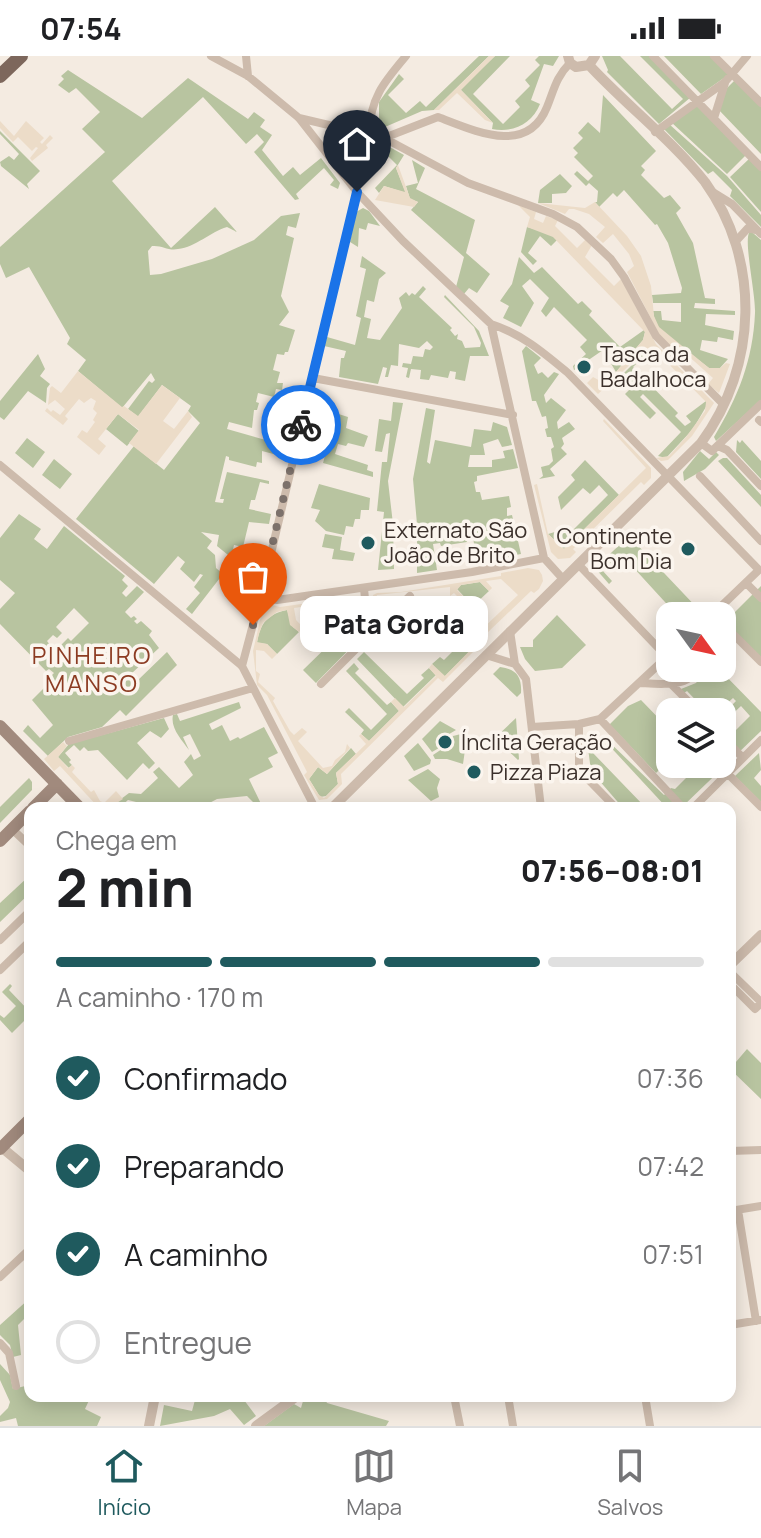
<!DOCTYPE html>
<html lang="pt">
<meta charset="utf-8">
<style>
:root{--surface:#fff;--page:#f6f6f6;--text:#202124;--muted:#757577;--line:#e0e0e0;--accent:#1f5a5e}
body{margin:0;font-family:Manrope,sans-serif;background:var(--page);color:var(--text);height:100vh;display:flex;flex-direction:column;font-size:30px;white-space:nowrap}
*{box-sizing:border-box;margin:0}
p{font-size:26px;color:var(--muted)}
.icon{flex:none;width:44px;height:44px;fill:none;stroke:currentColor;stroke-width:2;stroke-linecap:round;stroke-linejoin:round}
.map{position:relative;flex:1;overflow:hidden}
.side{position:absolute;left:24px;top:746px;width:712px;height:600px;display:flex;flex-direction:column;background:var(--surface);border-radius:16px;box-shadow:0 4px 20px #0003}
.side>*{flex:none}
.needle{width:52px;rotate:123deg}
.fabs{position:absolute;left:656px;top:546px;display:grid;gap:16px}
.fabs a{display:grid;place-items:center;width:80px;height:80px;border-radius:16px;background:var(--surface);box-shadow:0 4px 20px #0003;font-size:40px}
.pin{position:absolute;display:grid;place-items:center;width:68px;height:68px;color:#fff;margin:-82px -34px;border-radius:50% 50% 50% 0;rotate:-45deg;box-shadow:0 0 8px #0007}
.pin .icon{rotate:45deg}
.courier{position:absolute;display:grid;place-items:center;width:80px;height:80px;margin:-40px;border:6px solid #1a73e8;border-radius:50%;background:#fff;color:#222;box-shadow:0 2px 10px #0007}
.bubble{position:absolute;height:56px;border-radius:16px;background:var(--surface);box-shadow:0 4px 20px #0003;font-size:26px;font-weight:800;line-height:56px;text-align:center}
.overview em{font-style:normal;font-weight:800}
.overview div{display:flex;flex-direction:column-reverse}
.overview{display:flex;align-items:center;justify-content:space-between;height:136px;padding:0 32px}
h1{font-size:52px;font-weight:800;line-height:60px}
.bar{display:grid;grid-template-columns:repeat(4,1fr);gap:12px 8px;align-content:center;height:96px;padding:0 32px}
.bar i{height:10px;border-radius:6px;background:var(--line)}
.bar .current{background:var(--accent)}
.bar p{grid-column:span 4}
ol{padding:0 32px;list-style:none}
li{display:flex;align-items:center;gap:24px;height:88px}
li p{margin-inline-start:auto}
li .icon{padding:8px;border-radius:50%;background:var(--accent);color:#fff;stroke-width:4}
li:last-child{color:var(--muted)}
li i{width:44px;height:44px;border:4px solid var(--line);border-radius:50%}
.status{display:flex;justify-content:space-between;align-items:center;height:56px;padding:0 40px;background:var(--surface);direction:ltr}
.status svg{height:22px;fill:currentColor}
.tab-bar{display:flex;justify-content:space-around;align-items:center;height:112px;border-top:2px solid var(--line);background:var(--surface);font-size:22px;color:var(--muted)}
.tab-bar a{display:grid;justify-items:center;gap:4px}
.tab-bar .current{color:var(--accent)}
.map>svg:first-child{display:block}
.green{fill:#b8c4a0;fill-rule:evenodd}
.plaza{fill:#ecdcc8}
.lines{fill:none;stroke-linecap:round;stroke-linejoin:round}
.minor{stroke:#cdbbac;stroke-width:8}
.tertiary{stroke:#cdbbac;stroke-width:10}
.secondary{stroke:#a18a7d;stroke-width:12}
.primary{stroke:#7d675c;stroke-width:14}
.done{stroke:#7c716b;stroke-width:8;stroke-dasharray:0 14.4}
.route{stroke:#1a73e8;stroke-width:10}
.poi-dot{fill:#1f5a5e;stroke:#fbf5ee;stroke-width:3}
.labels{text-anchor:middle;dominant-baseline:central;stroke-width:7;stroke-linejoin:round;paint-order:stroke}
.poi-label{font-size:22px;fill:#3b302b;stroke:#fbf5ee;text-anchor:start}
.neighbourhood-label{font-size:24px;letter-spacing:2px;fill:#8c3b22;stroke:#fbf5ee}
</style>
<div class="status"><b>07:54</b><svg viewBox="0 0 49 12"><path d="M0 12V9h3v3zM5 12V6h3v6zM10 12V3h3v9zM15 12V0h3v12zM26 1h20v11H26zM47 4h2v5h-2z"/></svg></div>
<div class="map">
<svg width="761" height="1370" viewBox="0 0 761 1370">
<rect width="100%" height="100%" fill="#f4ebe1"/>
<path class="green" d="M479 0H489L434 54 422 55 385 71 379 67V46L399 18 404 23 388 39 406 57 420 45 426 51Z
M495 0H510L473 38 503 68 520 51 515 45 530 30 525 24 540 9 535 4 539 0H559L553 10 544 8 531 44 540 48C532 68 513 77 492 73L493 67 460 33Z
M602 0H620L672 53 683 43 640 0H651L691 41 659 68 607 16 608 14Z
M664 0H713L731 17 701 38Z
M68 14 142 62 188 22 248 63 254 56 265 64 260 71 272 79 262 94 283 120 293 111 300 119 321 102 340 127 338 133 330 129 334 124 324 112 296 138 299 143 295 144 254 96 264 86 257 78 246 88 203 41 112 125 171 192 215 151 237 176 227 171C210 176 196 191 178 193 168 195 162 189 152 190L148 195 150 219 161 218 212 203 254 184 281 160 300 157 296 172 288 170 286 179 294 182 281 240 289 256 279 269 295 274 288 296H285L284 299 277 298 273 314 280 316 277 327H283L282 334 276 333 274 341 258 337 256 346 259 347 257 354H254L252 372 229 366 227 373 287 390 285 401 262 395V407L257 406 256 411 229 404V401L226 400 215 446 223 447 224 443H220L227 416 269 425V428L260 426 255 444H251L249 453 271 458 269 468 249 466 243 491 234 489 232 498 238 500 237 507 253 510 257 494 263 496 257 521 231 507 233 503 217 490 219 479 201 476 212 485 207 492 215 499 216 512 223 518 192 558 186 553 200 537 194 531 203 519 200 518 194 526 180 513 185 506 178 500 154 528 76 463 134 390 164 414 200 367 188 355 191 350 162 329 138 361 128 353 149 325 152 327 155 324 151 317 122 352 78 315 86 304 67 288 70 282 29 211 6 222 0 208V191L105 96 82 73 100 56 76 32 69 37 58 29 64 23 61 20Z
M736 23 761 50V98L718 53 724 35Z
M603 39 656 95 641 110 645 114 641 119 664 142 670 139 681 152 676 157 693 187 705 242 715 243V248L695 247 694 252 735 255V259L706 258 705 269 734 275 733 284 718 281 717 286 702 284 700 294 728 303 720 312H709L663 277 655 266 653 255H661L662 264 681 266V247H653L652 239 681 237 682 232 668 187 657 168 655 169 624 134 617 141 613 137 599 151 595 146H597L598 135 589 127 586 130 574 118 577 115 588 125 593 120 574 101 578 97 573 92 583 82 578 77 588 66 600 77Z
M696 47 747 98 727 118 671 66Z
M669 68 727 120 761 159V171L730 140 732 134 713 115 708 118 663 72Z
M0 75 40 115 27 128 29 133 1 110 0 106 9 100 14 104 19 98 0 78Z
M349 78 348 86 363 90 365 83 368 84 367 90 380 95 376 104 357 123 332 92Z
M386 89 404 99 396 112 406 137 384 130 379 137 375 132 397 109 385 97Z
M750 102 761 114V156L730 121Z
M412 104 425 112 416 133 475 164 466 197 490 218 477 237 469 232 464 238 456 231 464 201 411 154 418 146 410 143 406 130 418 127Z
M560 118 572 130 566 137 552 138V147H538L540 134Z
M363 152 369 155 380 170 368 167 366 174 359 172 358 191 350 186 356 156Z
M527 171 549 177 557 184 551 190 540 180 528 197 537 205 533 209 521 196Z
M749 177H753L761 184V344L716 385 714 381C738 341 753 304 755 257 756 240 744 187 749 177Z
M362 200 386 217 379 223 374 246 367 244 364 261 371 263 367 282 380 284 402 252 399 242 406 236 409 240 412 237 415 239 423 230 426 233 419 241 452 272 450 274 455 280 458 278 457 283 462 285 465 292 480 291 481 287 474 271 444 241 445 239 479 275 489 300H470L465 325 455 323 456 316 450 315 448 322 431 319 429 324 420 323 421 314 411 313 409 322 406 321 408 312 402 311 403 307 411 308 413 300 423 301 425 293 430 294 433 291 427 285 419 292 399 288 398 310 391 309 388 321H385L387 312 383 311 378 328 339 321 341 302H344L346 295 324 290 327 281 355 289 361 262 356 260 366 213 360 211Z
M519 201 534 217 542 211 578 248 582 245 592 255 589 259 620 291 644 274 645 276 643 284 616 316 603 294 574 314 573 310 586 298 580 291 587 284 554 251 546 261 541 255 549 242 530 223 522 230 534 247 521 271 503 262 509 250 500 245 512 228Z
M526 290 541 302 534 309 538 318 542 316 548 322 554 316 559 318 544 339 546 347 551 342 566 354 557 366 558 373 569 366 575 373 562 382 564 388 561 392 567 398 550 413 555 420 539 423 543 420 541 411 549 409 553 405 551 393 554 391 551 381H547L545 373 548 372 546 360 542 361 536 345H532L522 295Z
M649 292H653L633 311 678 357 675 360 685 370 691 366 686 360 706 345 707 349 693 373 666 402 658 400 681 376 643 338 640 341 656 357 650 363 625 338 634 329 623 318Z
M38 298 45 313 40 320 50 328 47 332 46 347 28 335 4 364 0 361V345Z
M393 346 403 347 388 425 393 468 394 513 378 514 384 456 377 455 382 406H387L390 377 386 378 382 396 375 395 379 363 391 365Z
M426 352 435 354 427 406 430 408 435 384 471 391 474 373 491 375 493 366 507 371 512 389 502 391 498 383 483 388 485 399H470L468 411H492V404L505 402 503 395 513 393 518 412 477 420V425L474 426 476 436H480L482 444 509 440 511 451 507 452V460L512 459 521 498 476 507 473 479H466L467 486 441 490 440 487 433 488 437 514 417 517V468L413 423Z
M329 355 348 361 346 372 368 380 364 391 348 387 346 390 338 388 335 398 368 409 367 414 373 416V421L323 407 326 396 317 393 319 385 305 381 306 374 327 380 331 367 324 364Z
M118 358 139 375 127 390 106 373Z
M27 382 45 396 33 412 15 397Z
M737 384 740 387 742 384 761 405V423L736 396Z
M700 395 709 403 716 396 719 399 705 413 684 425 683 416Z
M723 402H727L761 439V451L718 405Z
M54 403 72 418 60 433 42 419Z
M585 404 619 439 564 493 548 478 565 473 570 477 608 439 599 429 590 438 583 432 561 454 558 441 575 424 571 419Z
M319 428 370 442 369 454H361L360 463H355L353 471 346 470 344 479 326 475 315 465 320 454 311 452Z
M19 458 41 473 34 483 47 493 64 470 125 520 122 524 128 530 122 537 126 541 137 530 144 536 125 556 131 562 134 560 137 563 134 565 137 568 141 565 152 575 149 579 159 592 131 618 137 625 167 596 177 609 126 660 120 654 102 671 68 681 48 700 23 675 28 669 40 682 53 669 32 644 53 623 51 620 54 617 49 613 46 615 0 568V553L15 537 0 524V482ZM74 552 89 567 71 585 68 582 58 592 63 598 56 605 45 595 50 589 47 585 53 579 57 582 62 577 56 571Z
M325 478 342 481 340 494 355 497 353 505 332 503 334 493 322 491Z
M629 480 701 556 697 560H693L683 550 675 557 621 498 602 514 612 525 609 528 595 512Z
M480 526 489 535 473 550 457 533 461 529Z
M761 530V606L723 568Z
M346 543 356 546 376 566 316 627 303 614 343 575 335 566 331 569 322 561 340 544Z
M287 554 293 571 299 576 277 598 267 588 257 587C260 567 268 558 287 554Z
M557 559 586 589 562 612 535 615 525 603 520 591H533V584Z
M479 576 484 581 444 621 432 608 440 601 444 604 465 583 469 587Z
M364 596 407 638 424 622 421 619 429 612 436 619 403 651 357 603Z
M354 607 359 613 355 617 387 649 391 646 399 655 369 685 361 678 364 674 345 656 349 652 371 674 387 658 346 615Z
M500 611C516 613 522 620 521 637L517 641 493 618Z
M708 612H718L761 656V675L681 752H667L604 684 592 696 646 752H623L591 715 588 692 603 680 664 739 671 732 675 733 694 714 689 708H722V688L729 691 735 685 730 680 750 660 741 650 722 668V659L736 645 733 642 718 656H707L687 635 684 637 681 633 696 627Z
M641 644 670 674V703L656 717 614 673 607 671 628 650Z
M239 646 241 652 209 668 212 674 222 669 230 685 238 681 240 683 264 671 278 697 268 702 273 711 249 723 263 752H259L247 740 217 743 200 752H148L144 748 128 744 119 752H109L129 737 141 738 158 722 153 716 159 711 179 732 193 719 184 706 191 698 194 704 201 700 190 678 183 681 189 694C182 684 170 672 173 659L177 658 180 665Z
M164 662 169 673 161 682 150 675 137 687 155 707 149 713 143 707 127 724 98 694 88 695 84 691 80 695 74 689 65 697 71 704 69 706 72 709 69 712 58 701 69 688Z
M516 662 519 703 518 704 495 682Z
M440 665 456 674 439 684V692L432 696 422 683Z
M461 678 466 687 463 708 447 703H435L433 699 448 689 453 680Z
M418 687 431 704 430 708 414 715 404 700Z
M351 692 356 698 336 717 338 728 326 740 320 741 309 723 318 711 327 718Z
M759 697 761 714 754 722 761 730V746L735 720Z
M428 713 440 723 437 732 439 741 431 745 408 724Z
M29 722 32 726V734L0 767V751Z
M28 821 30 837 0 866V847Z
M10 928 12 930 9 934 30 956V959L12 977 0 964V959L4 962 16 950 2 936Z
M747 993 761 1007V1043L730 1013Z
M30 1242V1257L18 1269 21 1299 13 1301 10 1289 0 1279V1269Z
M0 1308 10 1319 13 1333 29 1329 30 1340H91L85 1353 101 1361 97 1370H18L16 1362 0 1366V1360L8 1352 10 1346 0 1324Z
M214 1340H241L256 1360 244 1369 230 1353 214 1360 160 1370 164 1349 192 1355 195 1344 213 1343Z
M310 1340H323L327 1347 389 1365 386 1370H264L294 1348 301 1352 303 1345Z"/>
<path class="plaza" d="M489 0H495L461 34 493 67 485 64 457 37 439 54H434Z
M0 65 14 80 26 65 44 82 40 86 42 88 50 79 53 82 46 89 48 92 32 105 30 102 38 92 36 91 32 95 18 81 13 86 0 72Z
M398 109 410 142 418 146 414 151 375 144 384 130 405 136 396 112Z
M595 146 627 180 641 200 651 230 654 260 659 271 709 312H720L726 307 730 308 719 337 708 328 713 322 685 297 681 301 659 278 627 216 634 210 629 198 613 178 603 187 596 181 605 171 589 158 574 153H569L565 158 538 147 585 152Z
M518 149 536 156 534 163 543 167 546 160 558 164 555 170 577 192 586 183 592 189 585 201 614 230 621 223 656 288 714 347 692 380 668 404 661 405 656 402 669 400 686 381 705 355 706 346 653 292 646 294 598 338 587 327 593 321 602 326 616 316 643 284 645 276 553 181 527 171 530 161Z
M78 315 122 351 124 350 138 360 162 329 180 342 163 365 174 373 188 355 192 361 156 408 129 387 139 374 118 358 98 383 106 390 99 399 77 381 82 374 87 377 95 366 93 364 97 357 93 353 96 345 91 342 84 347 79 343 65 360 68 363 63 369 45 355 47 352 51 356 53 354 60 359 65 353 55 344 48 349 50 332 52 330 61 337Z
M604 363 651 412V422L644 429 641 426 573 493 576 496 570 502 558 503 551 496 534 429 537 428 548 478 564 493 646 412 603 365Z
M528 512 539 514 542 519 543 525 539 533 534 537 531 535 486 578 488 581 443 626 438 622 341 718 342 728 327 743 319 744 304 719 307 716 305 712 267 639 257 629 253 595 264 547 280 551 351 541 358 544 378 564 376 566 356 546 346 543 340 544 322 561 317 558 322 552V548L294 552 296 564 303 571 299 576 290 569 287 554 277 556 263 567 259 578 257 586 267 588 277 598 272 603 264 595 256 594V615L260 618 258 626 275 642 273 645 290 675 294 679 302 672 307 676 298 685 323 712 332 710 335 704 345 696 347 688 350 692 327 718 318 711 309 723 319 739 324 742 338 728 336 717 366 688 359 680 361 678 369 685 399 655 391 646 395 642 404 651 436 620 429 612 432 608 445 620 483 581 479 576 518 539 501 523 486 525 492 532 489 535 480 526 461 529 457 534 473 550 470 553 454 537 450 540V531L377 539 375 546 384 555 372 547 373 539 377 537 401 536 501 520V517Z
M63 686 67 690 58 701 68 712 72 709 75 712 72 716 91 736 94 734 100 745 104 747 116 735 123 743 109 752H99L60 710 54 715 44 703Z"/>
<g class="lines">
<path class="minor" d="M211 0 248 20 299 62 357 136 403 185 491 268C522 278 544 297 568 317L759 514 711 560
M246 0 248 20
M653 0 761 111
M714 0 761 47
M299 62 384 82 438 61C473 74 527 101 547 51 554 34 556 21 570 7
M714 62 725 27
M655 76 725 26 747 0
M369 78C370 42 384 26 406 0
M384 82 468 127 553 158 577 171 611 203 624 221 656 280 724 349
M711 135 732 148 761 178
M737 184 748 172 756 174
M491 268 544 502 563 523
M313 322 513 359
M759 364 761 366
M701 387 712 395 761 348
M718 390 727 394 761 430
M0 409 242 610 315 752
M700 420 761 485
M578 508 667 601
M746 527 761 542
M261 540 277 544 472 516 544 502
M385 564 410 540
M722 567 761 606
M510 575 515 608
M486 599 515 608 526 623 541 752
M242 610 264 527 357 136
M640 627C659 628 689 632 698 612
M670 627 699 656
M321 628 385 564 365 543 364 532
M600 663 683 752
M579 668V714L616 752
M532 671 579 668 600 663 670 598
M722 680 743 702
M69 685 253 632
M728 718 761 751
M693 752 761 684
M12 773 30 790
M0 884 30 855
M0 914 30 885
M730 916 761 946
M730 928 755 953 761 947
M730 1095 761 1094
M738 1154 756 1265
M730 1155 761 1150
M0 1221 30 1193
M730 1269 760 1264
M0 1287 9 1297 16 1330
M454 1340 460 1370
M645 1340 650 1370
M509 1346 513 1370"/>
<path class="tertiary" d="M568 0 570 7 576 11 589 9 595 0
M332 752 701 387C758 310 761 204 705 126 671 83 626 49 589 9
M730 909 761 879
M0 1090 30 1115
M149 1370 155 1340
M256 1370 297 1340"/>
<path class="secondary" d="M0 670 80 752
M33 752 57 728
M0 785 30 755
M0 1093 30 1063"/>
<path class="primary" d="M0 20 21 0"/>
</g>
<g class="lines">
<path class="done" d="M253 569 301 369"/>
<path class="route" d="M301 369 357 136"/>
</g>
<g class="poi-dot">
<circle cx="584" cy="311" r="8"/>
<circle cx="368" cy="487" r="8"/>
<circle cx="688" cy="493" r="8"/>
<circle cx="445" cy="686" r="8"/>
<circle cx="474" cy="716" r="8"/>
</g>
<g class="labels">
<g class="poi-label">
<text x="600" y="298">Tasca da<tspan x="600" dy="25">Badalhoca</tspan></text>
<text x="384" y="474">Externato São<tspan x="384" dy="25">João de Brito</tspan></text>
<text x="672" y="480" text-anchor="end">Continente<tspan x="672" dy="25">Bom Dia</tspan></text>
<text x="461" y="686">Ínclita Geração</text>
<text x="490" y="716">Pizza Piaza</text>
</g>
<g class="neighbourhood-label">
<text x="92" y="598">PINHEIRO<tspan x="92" dy="28">MANSO</tspan></text>
</g>
</g>
</svg>
<div class="fabs">
<a><svg class="needle" viewBox="-14 -14 28 28"><path d="M0-13l5 13h-10z" fill="#e53935"/><path d="M0 13l5-13h-10z" fill="#757577"/></svg></a>
<a><svg class="icon" aria-label="layers" viewBox="0 0 24 24"><path d="M12 4l9 5-9 5-9-5zM3 14l9 5 9-5"/></svg></a>
</div>
<div class="pin" style="left:253px;top:569px;background:#ea580c"><svg class="icon" aria-label="bag" viewBox="0 0 24 24"><path d="M5 8h14l-1 12H6zM9 8a3 3 0 0 1 6 0"/></svg></div>
<div class="pin" style="left:357px;top:136px;background:#1f2937"><svg class="icon" aria-label="home" viewBox="0 0 24 24"><path d="M3 11l9-7 9 7M6 9v11h12V9"/></svg></div>
<div class="courier" style="left:301px;top:369px"><svg class="icon" aria-label="bike" viewBox="0 0 24 24"><circle cx="6" cy="16" r="4"/><circle cx="18" cy="16" r="4"/><path d="M6 16l4-8h5l3 8M10 8l3 8H6M13 5h3"/></svg></div>
<div class="bubble" style="left:300px;top:540px;width:188px">Pata Gorda</div>
<section class="side">
<div class="overview"><div><h1>2 min</h1><p>Chega em</p></div><em>07:56–08:01</em></div>
<div class="bar"><i class="current"></i><i class="current"></i><i class="current"></i><i></i><p>A caminho · 170 m</p></div>
<ol>
<li><svg class="icon" aria-label="check" viewBox="0 0 24 24"><path d="M5 12l5 5 9-10"/></svg>Confirmado<p>07:36</p></li>
<li><svg class="icon" aria-label="check" viewBox="0 0 24 24"><path d="M5 12l5 5 9-10"/></svg>Preparando<p>07:42</p></li>
<li><svg class="icon" aria-label="check" viewBox="0 0 24 24"><path d="M5 12l5 5 9-10"/></svg>A caminho<p>07:51</p></li>
<li><i></i>Entregue</li>
</ol>
</section>
</div>
<nav class="tab-bar">
<a class="current"><svg class="icon" aria-label="home" viewBox="0 0 24 24"><path d="M3 11l9-7 9 7M6 9v11h12V9"/></svg>Início</a>
<a><svg class="icon" aria-label="map" viewBox="0 0 24 24"><path d="M3 6l6-2 6 2 6-2v14l-6 2-6-2-6 2zM9 4v14M15 6v14"/></svg>Mapa</a>
<a><svg class="icon" aria-label="saved" viewBox="0 0 24 24"><path d="M7 4h10v16l-5-4-5 4z"/></svg>Salvos</a>
</nav>
